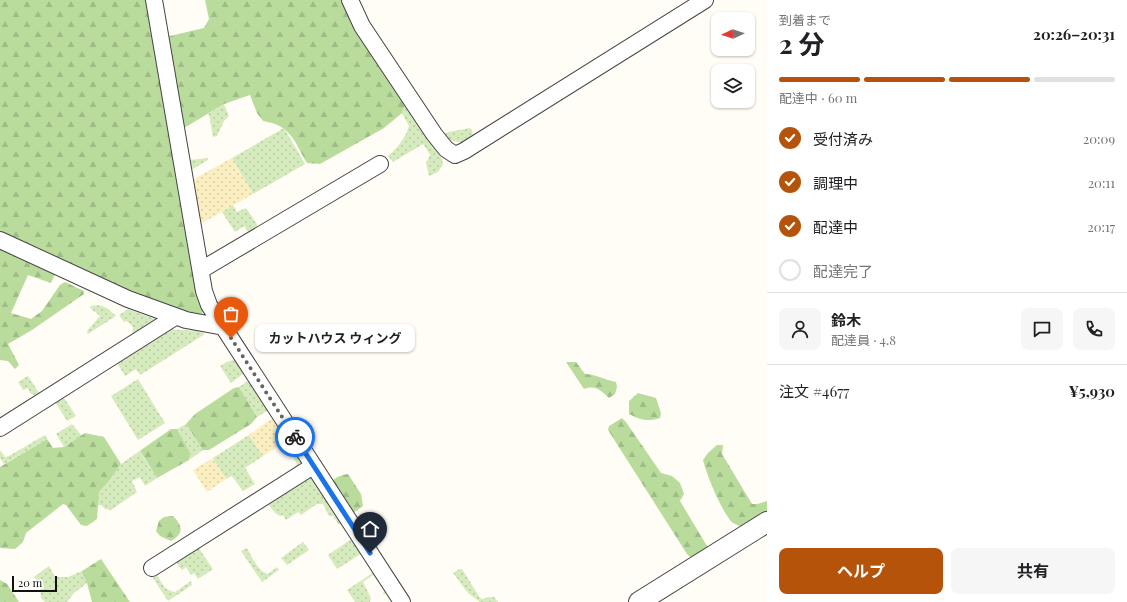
<!DOCTYPE html>
<html lang="ja">
<meta charset="utf-8">
<style>
:root{--surface:#fff;--page:#f6f6f6;--text:#202124;--muted:#757577;--line:#e0e0e0;--accent:#b45309}
body{margin:0;font-family:"Playfair Display","Noto Sans JP",serif;background:var(--page);color:var(--text);height:100vh;display:flex;flex-direction:column;font-size:15px;white-space:nowrap}
*{box-sizing:border-box;margin:0}
p{font-size:13px;color:var(--muted)}
.icon{flex:none;width:22px;height:22px;fill:none;stroke:currentColor;stroke-width:2;stroke-linecap:round;stroke-linejoin:round}
.map{position:relative;flex:1;overflow:hidden}
.panel{display:flex;flex-direction:column;background:var(--surface);width:360px}
.panel>*{flex:none}
.needle{width:26px;rotate:266deg}
.tools{position:absolute;left:711px;top:12px;display:grid;gap:8px}
.tools a{display:grid;place-items:center;width:44px;height:44px;border-radius:8px;background:var(--surface);box-shadow:0 1px 3px #0004;font-size:20px}
.scale{position:absolute;left:12px;bottom:10px;width:45px;box-sizing:border-box;padding-left:4px;border:2px solid #111;border-top:0;font-size:11px;line-height:14px;white-space:nowrap;color:#111;-webkit-text-stroke:3px #fff;paint-order:stroke}
.pin{position:absolute;display:grid;place-items:center;width:34px;height:34px;color:#fff;margin:-41px -17px;border-radius:50% 50% 50% 0;rotate:-45deg;box-shadow:0 0 4px #0007}
.pin .icon{rotate:45deg}
.courier{position:absolute;display:grid;place-items:center;width:40px;height:40px;margin:-20px;border:3px solid #1a73e8;border-radius:50%;background:#fff;color:#222;box-shadow:0 1px 5px #0007}
.bubble{position:absolute;height:28px;border-radius:8px;background:var(--surface);box-shadow:0 1px 3px #0004;font-size:13px;font-weight:700;line-height:28px;text-align:center}
.overview em{font-style:normal;font-weight:700}
.overview div{display:flex;flex-direction:column-reverse}
.overview{display:flex;align-items:center;justify-content:space-between;height:68px;padding:0 12px}
h1{font-size:26px;font-weight:700;line-height:30px}
.bar{display:grid;grid-template-columns:repeat(4,1fr);gap:6px 4px;align-content:center;height:48px;padding:0 12px}
.bar i{height:5px;border-radius:3px;background:var(--line)}
.bar .on{background:var(--accent)}
.bar p{grid-column:span 4}
.line{display:flex;align-items:center;gap:10px;padding:0 12px;border-top:1px solid var(--line)}
.line div{flex:1}
.round{display:grid;place-items:center;flex:none;width:42px;height:42px;border-radius:8px;background:var(--page)}
ol{padding:0 12px;list-style:none}
li{display:flex;align-items:center;gap:12px;height:44px}
li p{margin-inline-start:auto}
li .icon{padding:4px;border-radius:50%;background:var(--accent);color:#fff;stroke-width:4}
li:last-child{color:var(--muted)}
li i{width:22px;height:22px;border:2px solid var(--line);border-radius:50%}
.action{display:flex;gap:8px;margin-top:auto;padding:8px 12px}
.action a{flex:1;height:46px;border-radius:8px;background:var(--accent);color:#fff;font-size:16px;font-weight:700;line-height:46px;text-align:center}
.action a+a{background:var(--page);color:var(--text)}
main{display:flex;flex:1;min-height:0}
.map>svg:first-child{display:block}
.grass{fill:url(#grass-dots)}
.forest{fill:url(#forest-firs)}
.sand{fill:url(#sand-dots)}
.lines{fill:none;stroke-linecap:round;stroke-linejoin:round}
.minor-casing{stroke:#444;stroke-width:18}
.tertiary-casing{stroke:#444;stroke-width:22}
.minor{stroke:#fff;stroke-width:16}
.tertiary{stroke:#fff;stroke-width:20}
.done{stroke:#646461;stroke-width:4;stroke-dasharray:0 7.2}
.route{stroke:#1a73e8;stroke-width:5}
</style>
<main>
<div class="map">
<svg width="767" height="602" viewBox="0 0 767 602">
<defs>
<pattern id="grass-dots" width="8" height="8" patternUnits="userSpaceOnUse"><rect width="8" height="8" fill="#d5ebbd"/><path d="M2 2h.1M6 6h.1" fill="none" stroke="#b6c8a1" stroke-width="1.8" stroke-linecap="round"/></pattern>
<pattern id="forest-firs" width="22" height="20" patternUnits="userSpaceOnUse"><rect width="22" height="20" fill="#b9dc9c"/><path d="M5 1l3.5 6h-7zM16 11l3.5 6h-7z" fill="#9ebc85"/></pattern>
<pattern id="sand-dots" width="8" height="8" patternUnits="userSpaceOnUse"><rect width="8" height="8" fill="#fbeec1"/><path d="M2 2h.1M6 6h.1" fill="none" stroke="#d6cba5" stroke-width="1.8" stroke-linecap="round"/></pattern>
</defs>
<rect width="100%" height="100%" fill="#fffdf5"/>
<path class="grass" d="M224 104 229 116 224 121 217 136 213 137 210 119 208 114Z
M405 105 442 159 443 165 438 172 429 176 426 163 430 155 423 144 393 162 388 156C398 147 405 139 409 126L402 113Z
M184 128 187 153 190 160 208 158V160L193 169 188 170 181 131Z
M284 128 305 164 253 194 232 158Z
M470 128 472 130 473 135C466 145 455 143 446 138L445 134 448 132Z
M233 205 237 212 246 208 257 224V230L250 235 244 226 235 232 222 212Z
M99 305 107 308 116 316 88 334 87 331 100 316 90 308 91 306Z
M128 309 155 319 157 321 132 335 133 327 127 321 124 322 119 315Z
M166 327C179 333 196 327 205 334L140 375 136 369 125 376 116 361Z
M238 358 247 371 231 383 220 366 227 362Z
M28 376 39 393 34 395 30 393 28 388 23 390 18 382Z
M138 379 165 423 138 440 111 396Z
M248 381 255 383 268 406 267 411 257 417 239 387Z
M62 395 76 416 67 421 56 403 36 414Z
M72 424 82 436 64 447 56 434Z
M186 424 203 450 189 460 190 452 177 429Z
M45 435 47 439 4 464 0 458V450L5 457 9 456Z
M249 435 263 456 245 468 255 484 243 491 232 476 226 479 213 458Z
M290 439 304 460 303 466 269 489 267 486 293 468 297 464 291 453 295 451 291 443 281 449 279 446Z
M141 450V453L157 478 145 486 140 477 132 481 137 492 111 510 105 509 101 505H97L99 492 109 481 121 464Z
M308 475H314L342 523 339 525 333 516H329L323 504H317L301 515 298 512 286 520 283 515 280 516 275 513 267 503Z
M350 540 356 541 364 552 337 569 328 555Z
M303 542 309 550 287 565 281 558Z
M198 547 213 569 198 579 194 573 191 575 186 567 182 570 176 562Z
M247 548C252 557 257 570 268 574L277 567 279 570 262 582 241 551Z
M49 566 55 577H68L82 571 87 583 74 593 67 602H45L41 598 40 584 34 577Z
M460 569H462L480 598 483 599 489 597H494L498 602H480L468 593 453 573Z
M374 572 387 591 384 595 383 593 385 591 373 575 363 582 371 598 370 602H355L347 590Z
M157 575C162 583 165 591 175 592L191 581 192 585 168 601 153 578Z"/>
<path class="forest" d="M0 0H150L157 39 204 28 209 19 205 0H345L405 105 402 113 384 128 320 164 307 163C294 141 291 125 263 121L257 113 250 95 224 104 184 128 181 131 203 303 202 315 196 318 60 263 51 283 28 275 11 313 31 319 42 311 60 285 65 282 84 291V294L32 330 8 344 19 365 15 369 8 361 0 360Z
M566 362H576L585 374C595 374 605 380 616 382L617 387 615 394 609 398C600 390 596 385 584 389Z
M239 387 257 417 251 424 209 450H203L186 424 195 414 234 388Z
M638 393 656 398 661 413 660 418C648 422 640 420 629 414V401Z
M622 418 626 422 661 473 672 476 680 483 684 494 680 501 707 546 704 552 693 560 687 554 608 430 609 426Z
M171 429H177L190 452 189 460 157 478 141 452V450Z
M85 433 104 437 121 464 109 481 99 492 97 519 87 526 81 525 66 505 63 504 26 533 23 542 15 549 0 548V467L47 439 53 448 64 447Z
M717 445H723L722 454 752 504H757L767 501V512L744 527C740 526 733 524 730 520 720 507 707 476 703 460L708 453Z
M348 474 361 494 363 506 352 514 331 482C336 477 341 475 348 474Z
M173 516C183 526 184 534 171 541L160 536 156 531 159 521 164 517Z
M101 559 130 602H92L87 583 82 571Z
M0 580 7 584 19 602H0Z"/>
<path class="sand" d="M232 158 253 194 199 225 193 181 196 178Z
M276 418 290 439 263 456 249 435 271 419Z
M213 458 226 479 207 492 193 470Z"/>
<g class="lines">
<g class="minor-casing">
<path id="minor" d="M154 0 204 291 209 305 402 602
M350 0 362 26 434 134 446 149 455 155 464 151 705 0
M0 240 128 299 186 320 224 327
M201 270 380 164
M0 428 175 317
M152 568 313 466"/>
</g>
<g class="tertiary-casing">
<path id="tertiary" d="M639 602 767 522"/>
</g>
<use href="#minor" class="minor"/>
<use href="#tertiary" class="tertiary"/>
</g>
<g class="lines">
<path class="done" d="M231 338 295 437"/>
<path class="route" d="M295 437 370 553"/>
</g>
</svg>
<div class="tools">
<a><svg class="needle" viewBox="-14 -14 28 28"><path d="M0-13l5 13h-10z" fill="#e53935"/><path d="M0 13l5-13h-10z" fill="#757577"/></svg></a>
<a><svg class="icon" aria-label="layers" viewBox="0 0 24 24"><path d="M12 4l9 5-9 5-9-5zM3 14l9 5 9-5"/></svg></a>
</div>
<div class="scale">20 m</div>
<div class="pin" style="left:231px;top:338px;background:#ea580c"><svg class="icon" aria-label="bag" viewBox="0 0 24 24"><path d="M5 8h14l-1 12H6zM9 8a3 3 0 0 1 6 0"/></svg></div>
<div class="pin" style="left:370px;top:553px;background:#1f2937"><svg class="icon" aria-label="home" viewBox="0 0 24 24"><path d="M3 11l9-7 9 7M6 9v11h12V9"/></svg></div>
<div class="courier" style="left:295px;top:437px"><svg class="icon" aria-label="bike" viewBox="0 0 24 24"><circle cx="6" cy="16" r="4"/><circle cx="18" cy="16" r="4"/><path d="M6 16l4-8h5l3 8M10 8l3 8H6M13 5h3"/></svg></div>
<div class="bubble" style="left:255px;top:324px;width:160px">カットハウス ウィング</div>
</div>
<section class="panel">
<div class="overview"><div><h1>2 分</h1><p>到着まで</p></div><em>20:26–20:31</em></div>
<div class="bar"><i class="on"></i><i class="on"></i><i class="on"></i><i></i><p>配達中 · 60 m</p></div>
<ol>
<li><svg class="icon" aria-label="check" viewBox="0 0 24 24"><path d="M5 12l5 5 9-10"/></svg>受付済み<p>20:09</p></li>
<li><svg class="icon" aria-label="check" viewBox="0 0 24 24"><path d="M5 12l5 5 9-10"/></svg>調理中<p>20:11</p></li>
<li><svg class="icon" aria-label="check" viewBox="0 0 24 24"><path d="M5 12l5 5 9-10"/></svg>配達中<p>20:17</p></li>
<li><i></i>配達完了</li>
</ol>
<div class="line" style="height:72px"><a class="round"><svg class="icon" aria-label="person" viewBox="0 0 24 24"><circle cx="12" cy="8" r="4"/><path d="M4 21q1-7 8-7t8 7"/></svg></a><div><b>鈴木</b><p>配達員 · 4.8</p></div><a class="round"><svg class="icon" aria-label="chat" viewBox="0 0 24 24"><path d="M4 5h16v11H9l-5 4z"/></svg></a><a class="round"><svg class="icon" aria-label="phone" viewBox="0 0 24 24"><path d="M5 4h4l2 5-3 2q2 4 5 5l2-3 5 2v4C11 20 4 13 5 4z"/></svg></a></div>
<div class="line" style="height:52px"><div>注文 #4677</div><b>¥5,930</b></div>
<div class="action"><a>ヘルプ</a><a>共有</a></div>
</section>
</main>
